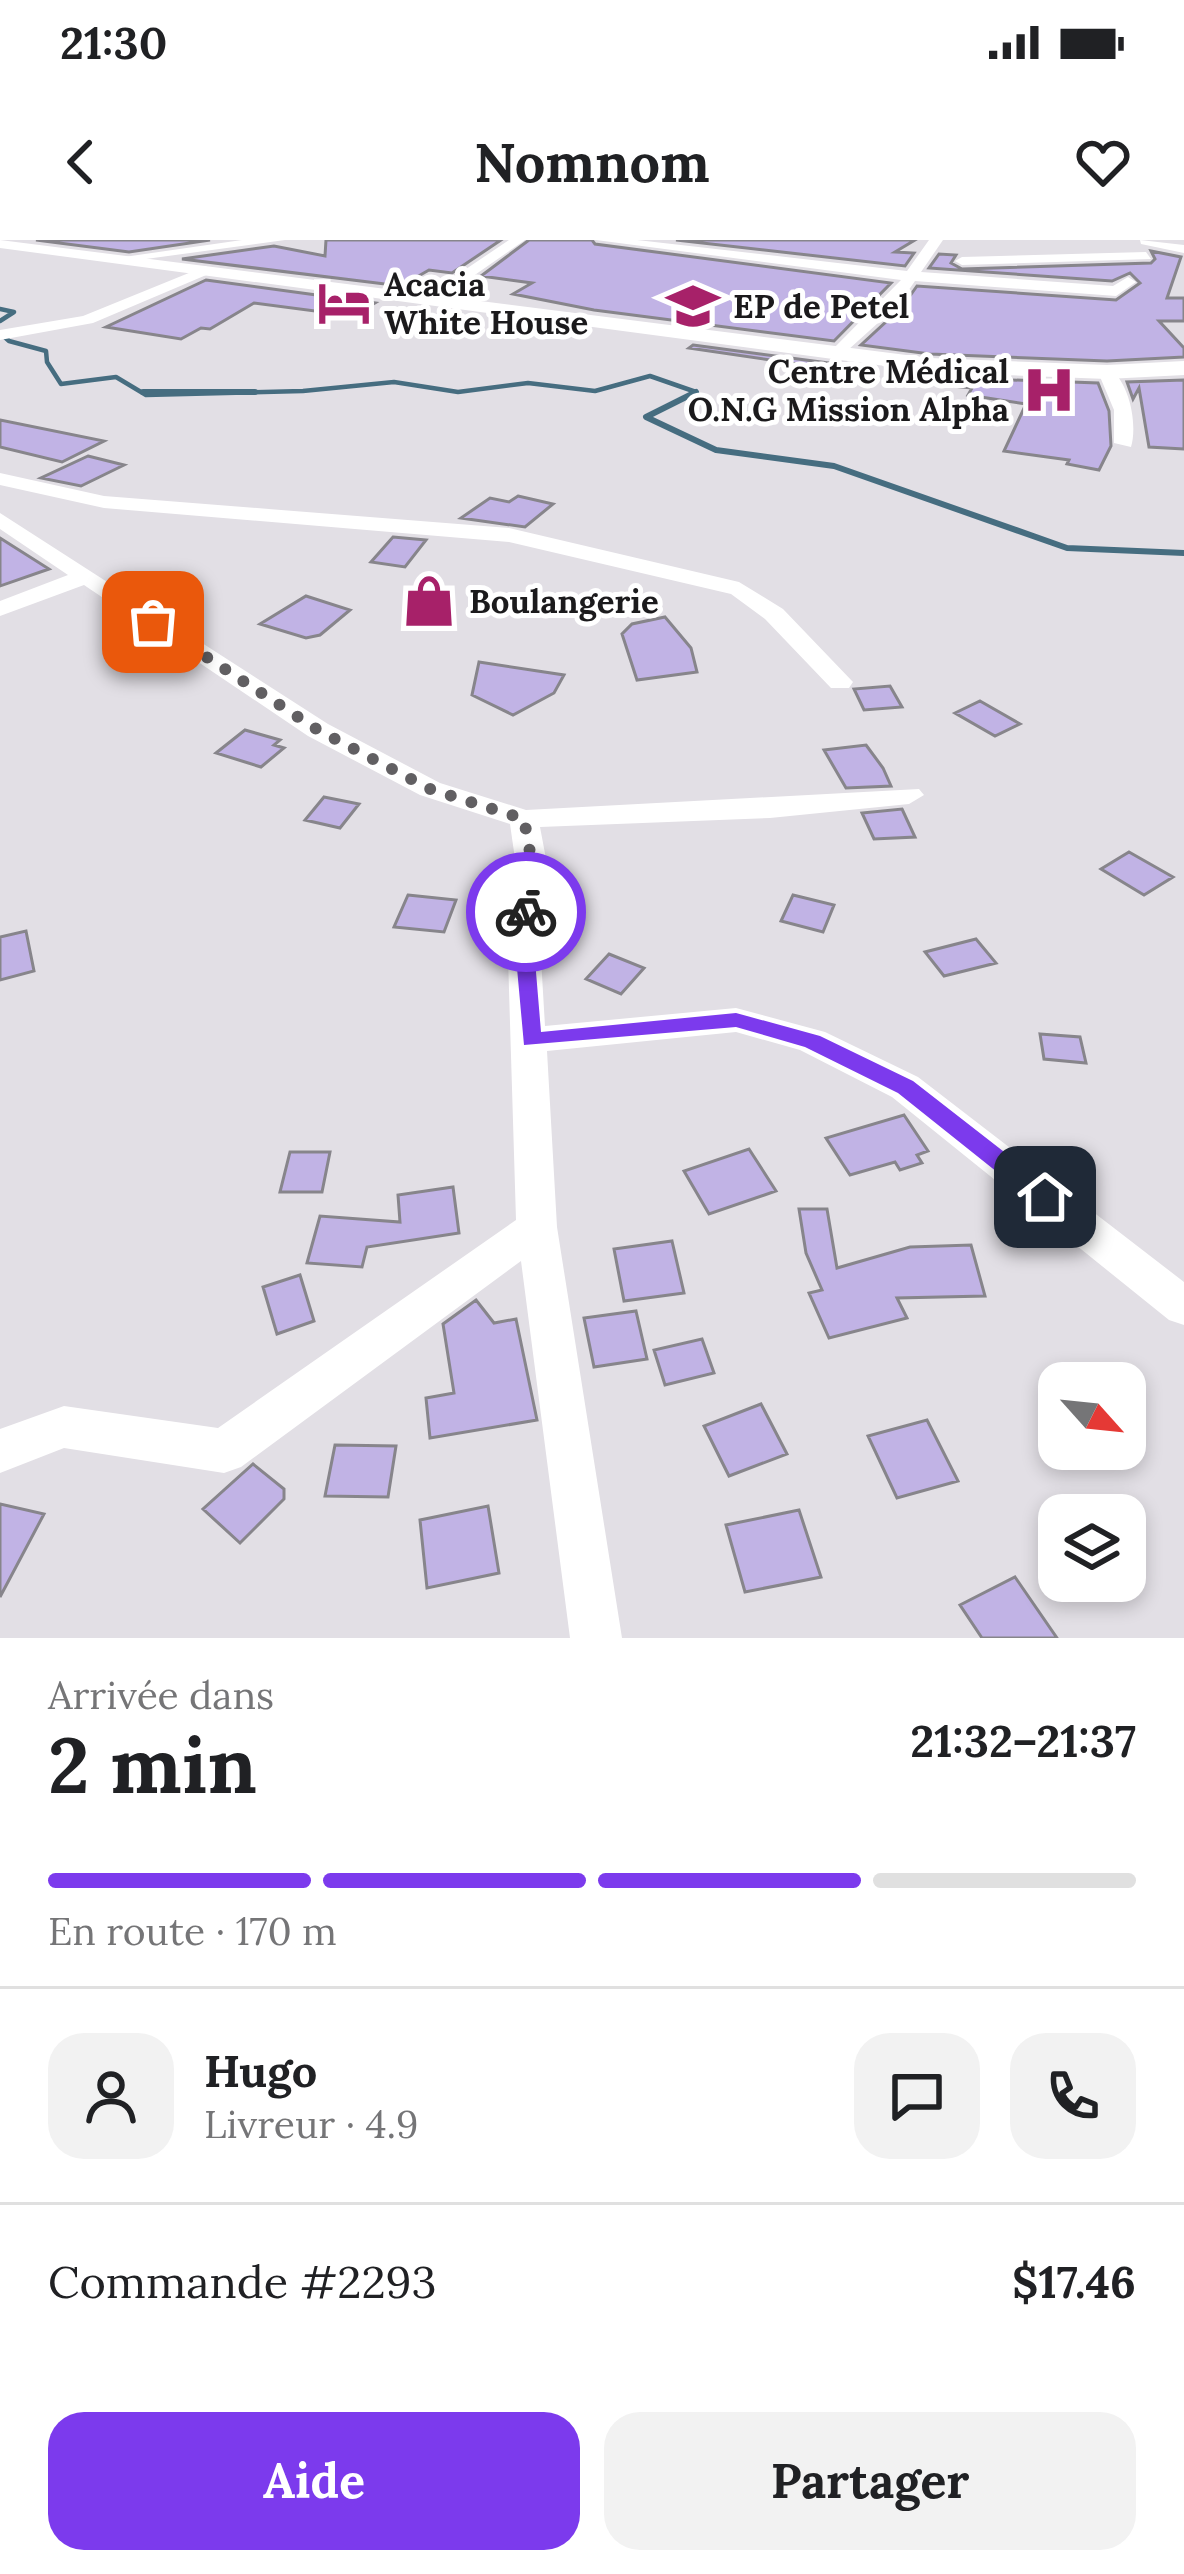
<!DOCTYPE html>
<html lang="fr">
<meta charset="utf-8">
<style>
:root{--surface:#fff;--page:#f2f2f2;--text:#202124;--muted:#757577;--line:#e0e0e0;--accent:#7c3aed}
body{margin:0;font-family:Lora,serif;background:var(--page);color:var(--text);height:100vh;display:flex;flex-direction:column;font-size:45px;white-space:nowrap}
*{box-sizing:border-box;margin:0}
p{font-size:39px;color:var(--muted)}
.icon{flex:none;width:66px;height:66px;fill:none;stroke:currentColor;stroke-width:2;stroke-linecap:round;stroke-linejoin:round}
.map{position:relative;height:1398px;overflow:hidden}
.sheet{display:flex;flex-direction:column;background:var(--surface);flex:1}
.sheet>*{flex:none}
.needle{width:78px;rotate:117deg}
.controls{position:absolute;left:1038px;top:1122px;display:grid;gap:24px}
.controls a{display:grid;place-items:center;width:108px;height:108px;border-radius:24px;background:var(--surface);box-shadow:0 6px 18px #0003;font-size:60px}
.pin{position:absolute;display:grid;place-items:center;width:102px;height:102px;color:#fff;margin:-51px;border-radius:24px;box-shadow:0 6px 18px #0006}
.courier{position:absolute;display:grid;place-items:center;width:120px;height:120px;margin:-60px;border:9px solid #7c3aed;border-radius:50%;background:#fff;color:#222;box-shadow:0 3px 15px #0007}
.head em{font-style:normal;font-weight:700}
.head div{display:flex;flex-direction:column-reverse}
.head{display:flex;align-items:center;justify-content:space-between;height:204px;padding:0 48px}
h1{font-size:78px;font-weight:700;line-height:90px}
.bar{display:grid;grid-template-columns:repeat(4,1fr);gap:18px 12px;align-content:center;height:144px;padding:0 48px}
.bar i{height:15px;border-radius:9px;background:var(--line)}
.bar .active{background:var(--accent)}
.bar p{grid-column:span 4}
.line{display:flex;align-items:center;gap:30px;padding:0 48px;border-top:3px solid var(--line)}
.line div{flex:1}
.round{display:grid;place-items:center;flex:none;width:126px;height:126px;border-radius:36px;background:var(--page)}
.primary-button{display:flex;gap:24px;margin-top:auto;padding:24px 48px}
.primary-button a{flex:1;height:138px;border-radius:36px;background:var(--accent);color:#fff;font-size:48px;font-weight:700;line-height:138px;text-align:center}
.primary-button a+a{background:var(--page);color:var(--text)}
.status{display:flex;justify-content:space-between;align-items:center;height:84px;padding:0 60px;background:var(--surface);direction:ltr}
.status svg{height:33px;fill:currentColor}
header{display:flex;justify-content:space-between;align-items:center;height:156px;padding:0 48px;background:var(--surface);font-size:54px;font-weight:700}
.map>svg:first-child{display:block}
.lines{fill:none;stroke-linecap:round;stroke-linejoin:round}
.stream-far1{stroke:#466d80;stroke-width:4.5}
.stream{stroke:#466d80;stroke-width:6}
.building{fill:#c1b3e5;stroke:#87858b;stroke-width:3}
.minor{fill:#fff;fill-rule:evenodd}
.highway{fill:#fff;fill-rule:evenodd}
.route{fill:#7c3aed}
.done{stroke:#615f62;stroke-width:12;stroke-dasharray:0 21.6}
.labels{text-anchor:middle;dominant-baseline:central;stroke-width:10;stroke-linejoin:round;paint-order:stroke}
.far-poi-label{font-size:33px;font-weight:bold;fill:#1b1a1c;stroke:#fff;text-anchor:start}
</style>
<div class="status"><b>21:30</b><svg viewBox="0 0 49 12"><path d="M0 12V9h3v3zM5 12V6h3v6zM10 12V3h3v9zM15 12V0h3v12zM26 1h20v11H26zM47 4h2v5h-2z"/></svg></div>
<header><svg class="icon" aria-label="back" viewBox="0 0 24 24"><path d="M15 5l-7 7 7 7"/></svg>Nomnom<svg class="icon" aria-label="heart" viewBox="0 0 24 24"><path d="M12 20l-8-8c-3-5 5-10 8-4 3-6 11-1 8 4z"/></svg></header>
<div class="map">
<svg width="1184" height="1398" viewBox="0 0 1184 1398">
<rect width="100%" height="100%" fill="#e2dfe5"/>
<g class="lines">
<path class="stream-far1" d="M0 69 14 72 0 81
M0 93 9 101 46 111 47 122 61 144 116 137 146 155 303 151 394 142 458 152 528 143 595 151 650 136 696 152 690 155"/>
<path class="stream" d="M143 152H255
M696 152 646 177 716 210 834 226 1067 308 1184 313"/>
</g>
<path class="building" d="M36 0H210L129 12Z
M326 0H501L452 33 429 30 401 46 182 19 274 6 325 16Z
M529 0H592L595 4 891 43 834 101 594 70 513 54 532 43 481 36Z
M676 0H915L895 12 914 13 905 26Z
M1151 11 1181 17 1167 58H1184V81H1159L1184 108V117L1107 121 930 114 861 105 902 67 917 46 1116 60 1140 43 1130 33 1112 41 929 28 939 14 956 15 951 23 962 29 1151 23 1155 19Z
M206 40 375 63 353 76 254 63 210 89 201 88 181 99 106 87Z
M693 105 874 129 868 137 816 131 819 127 689 108Z
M956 138 1098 143 1109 171 1111 206 1099 230 1067 224 1069 220 1004 211 1026 164 968 155 972 148 952 146Z
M1184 140V209L1149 207 1139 148 1133 159 1127 142Z
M0 180 104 201 62 222 0 207Z
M88 216 124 225 81 246 41 238Z
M518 256 553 264 525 287 461 278 490 258 509 262Z
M393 297 426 300 405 327 371 322Z
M0 298 49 329 0 346Z
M306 356 350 370 320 395 306 398 260 384Z
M665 377 691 408 697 432 637 440 622 394 632 384Z
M479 422 564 435 554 453 513 475 472 455Z
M890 446 902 467 864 470 854 449Z
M980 461 1020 484 995 496 955 473Z
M245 490 280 500 274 505 284 508 261 527 216 513Z
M866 505 883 528 891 546 846 548 824 510Z
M324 557 359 564 340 588 305 580Z
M902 569 915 597 874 599 862 573Z
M1129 612 1173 637 1144 655 1101 629Z
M408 655 456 660 444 692 394 687Z
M793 655 834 665 823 692 781 681Z
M26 691 34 731 0 740V697Z
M976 699 996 723 944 736 925 712Z
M609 714 644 728 621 754 586 739Z
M1040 794 1080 797 1086 823 1044 819Z
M904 875 928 911 917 915 922 923 900 930 895 922 850 935 826 898Z
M749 909 776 951 709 974 684 931Z
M290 912H330L322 952H280Z
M453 947 459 993 367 1007 362 1027 307 1023 320 976 400 982 398 955Z
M799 969H827L837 1028 910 1007 971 1005 985 1056 897 1058 907 1078 829 1098 809 1053 822 1050 806 1013Z
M672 1001 684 1053 624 1061 614 1009Z
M300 1035 314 1081 277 1094 263 1047Z
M476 1060 494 1083 516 1079 537 1180 430 1198 426 1158 454 1153 443 1084Z
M636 1071 647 1119 594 1127 584 1078Z
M702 1099 714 1133 665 1145 654 1110Z
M761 1164 787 1214 729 1236 704 1186Z
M927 1180 958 1241 897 1258 868 1196Z
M335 1205 396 1206 388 1257 325 1256Z
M253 1224 284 1249V1259L240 1303 203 1269Z
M0 1264 44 1274 0 1357Z
M488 1266 499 1333 427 1348 420 1280Z
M799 1270 821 1337 745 1352 726 1285Z
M1015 1337 1057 1398H982L960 1365Z"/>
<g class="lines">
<path class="minor" d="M242 0H285L124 22 117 18Z
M509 0H525L436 62H426V56Z
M596 0H637L907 31 929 0H943L921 32 1113 46 1128 37 1136 42 1116 56 915 41 899 64 838 119 832 118V110L901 40Z
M1140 0 1184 5V13L1141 4Z
M1146 12 1151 19 962 25 955 21 962 17Z
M206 26 211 33 93 83 0 100V90L83 76Z
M1107 127C1129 139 1138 184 1131 207L1114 203V170L1098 132Z
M0 233 104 256 509 288 739 342 783 369 853 442 849 448H831L765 379 731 354 509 302 104 268 0 245Z
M0 273 328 484 440 543 526 570 919 549 924 555 909 564 770 578 540 587 550 640 539 684 545 786 736 768 825 792 918 837 1184 1042V1085L1169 1080 892 857 800 810 736 792 547 811 557 987 622 1398H570L521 1021 241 1227 224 1233 64 1208 0 1233V1189L64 1166 218 1188 516 980 507 684 518 640 510 584 420 555 308 496 84 345 0 376V361L68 335 0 289Z"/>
<path class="highway" d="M0 0 930 118 1107 125 1184 121V135L1107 139 930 132 0 8Z"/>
</g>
<path class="route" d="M526 665 536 672 532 684 541 792 736 773 820 796 913 841 1053 950V963H1036L898 853 805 807 736 787 524 805 513 684 519 667Z"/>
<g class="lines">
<path class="done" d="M153 382 318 490 430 549 524 579 535 640 526 672"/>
</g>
<defs>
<g id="hotel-bare" transform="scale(4.14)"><path d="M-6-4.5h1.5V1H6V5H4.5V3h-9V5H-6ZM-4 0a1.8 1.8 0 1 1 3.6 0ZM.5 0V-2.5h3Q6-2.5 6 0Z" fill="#a72169" stroke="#fff" stroke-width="2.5" paint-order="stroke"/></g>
<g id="school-bare" transform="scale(4.14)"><path d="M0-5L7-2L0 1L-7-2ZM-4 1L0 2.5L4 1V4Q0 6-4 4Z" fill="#a72169" stroke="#fff" stroke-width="2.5" paint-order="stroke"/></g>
<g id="hospital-bare" transform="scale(4.14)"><path d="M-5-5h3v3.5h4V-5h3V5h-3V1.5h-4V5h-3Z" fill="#a72169" stroke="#fff" stroke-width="2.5" paint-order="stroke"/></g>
<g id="shop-bare" transform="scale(4.14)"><path d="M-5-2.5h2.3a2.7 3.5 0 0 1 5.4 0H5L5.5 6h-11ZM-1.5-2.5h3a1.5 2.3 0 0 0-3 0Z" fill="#a72169" stroke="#fff" stroke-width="2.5" paint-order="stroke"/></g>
</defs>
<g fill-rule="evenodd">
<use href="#hotel-bare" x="344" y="63"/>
<use href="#school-bare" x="693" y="66"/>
<use href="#hospital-bare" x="1049" y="150"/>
<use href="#shop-bare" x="429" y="361"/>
</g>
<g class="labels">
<g class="far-poi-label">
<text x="384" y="44">Acacia<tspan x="384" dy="38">White House</tspan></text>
<text x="733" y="66">EP de Petel</text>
<text x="1009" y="131" text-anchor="end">Centre Médical<tspan x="1009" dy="38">O.N.G Mission Alpha</tspan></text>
<text x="469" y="361">Boulangerie</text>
</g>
</g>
</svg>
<div class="controls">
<a><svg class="needle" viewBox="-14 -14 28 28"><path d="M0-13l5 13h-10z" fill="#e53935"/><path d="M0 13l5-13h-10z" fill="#757577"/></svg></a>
<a><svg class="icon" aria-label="layers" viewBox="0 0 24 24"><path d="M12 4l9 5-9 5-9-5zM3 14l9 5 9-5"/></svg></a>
</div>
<div class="pin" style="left:153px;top:382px;background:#ea580c"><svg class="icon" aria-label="bag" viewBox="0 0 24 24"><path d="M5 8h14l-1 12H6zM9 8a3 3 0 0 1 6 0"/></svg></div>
<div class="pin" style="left:1045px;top:957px;background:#1f2937"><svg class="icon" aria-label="home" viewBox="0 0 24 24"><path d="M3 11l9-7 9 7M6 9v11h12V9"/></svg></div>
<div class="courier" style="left:526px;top:672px"><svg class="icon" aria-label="bike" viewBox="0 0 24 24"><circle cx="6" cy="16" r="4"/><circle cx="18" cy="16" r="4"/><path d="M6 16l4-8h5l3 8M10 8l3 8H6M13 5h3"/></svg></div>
</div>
<section class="sheet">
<div class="head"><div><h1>2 min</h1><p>Arrivée dans</p></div><em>21:32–21:37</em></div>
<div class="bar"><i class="active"></i><i class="active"></i><i class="active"></i><i></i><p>En route · 170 m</p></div>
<div class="line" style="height:216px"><a class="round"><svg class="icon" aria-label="person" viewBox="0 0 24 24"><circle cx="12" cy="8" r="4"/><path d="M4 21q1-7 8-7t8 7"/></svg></a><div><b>Hugo</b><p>Livreur · 4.9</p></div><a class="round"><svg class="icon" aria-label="chat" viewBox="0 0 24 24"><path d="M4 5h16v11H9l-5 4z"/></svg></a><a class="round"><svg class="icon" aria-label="phone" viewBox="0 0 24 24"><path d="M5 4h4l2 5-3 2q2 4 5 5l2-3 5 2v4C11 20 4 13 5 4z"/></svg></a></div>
<div class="line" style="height:156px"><div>Commande #2293</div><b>$17.46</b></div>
<div class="primary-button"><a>Aide</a><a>Partager</a></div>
</section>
